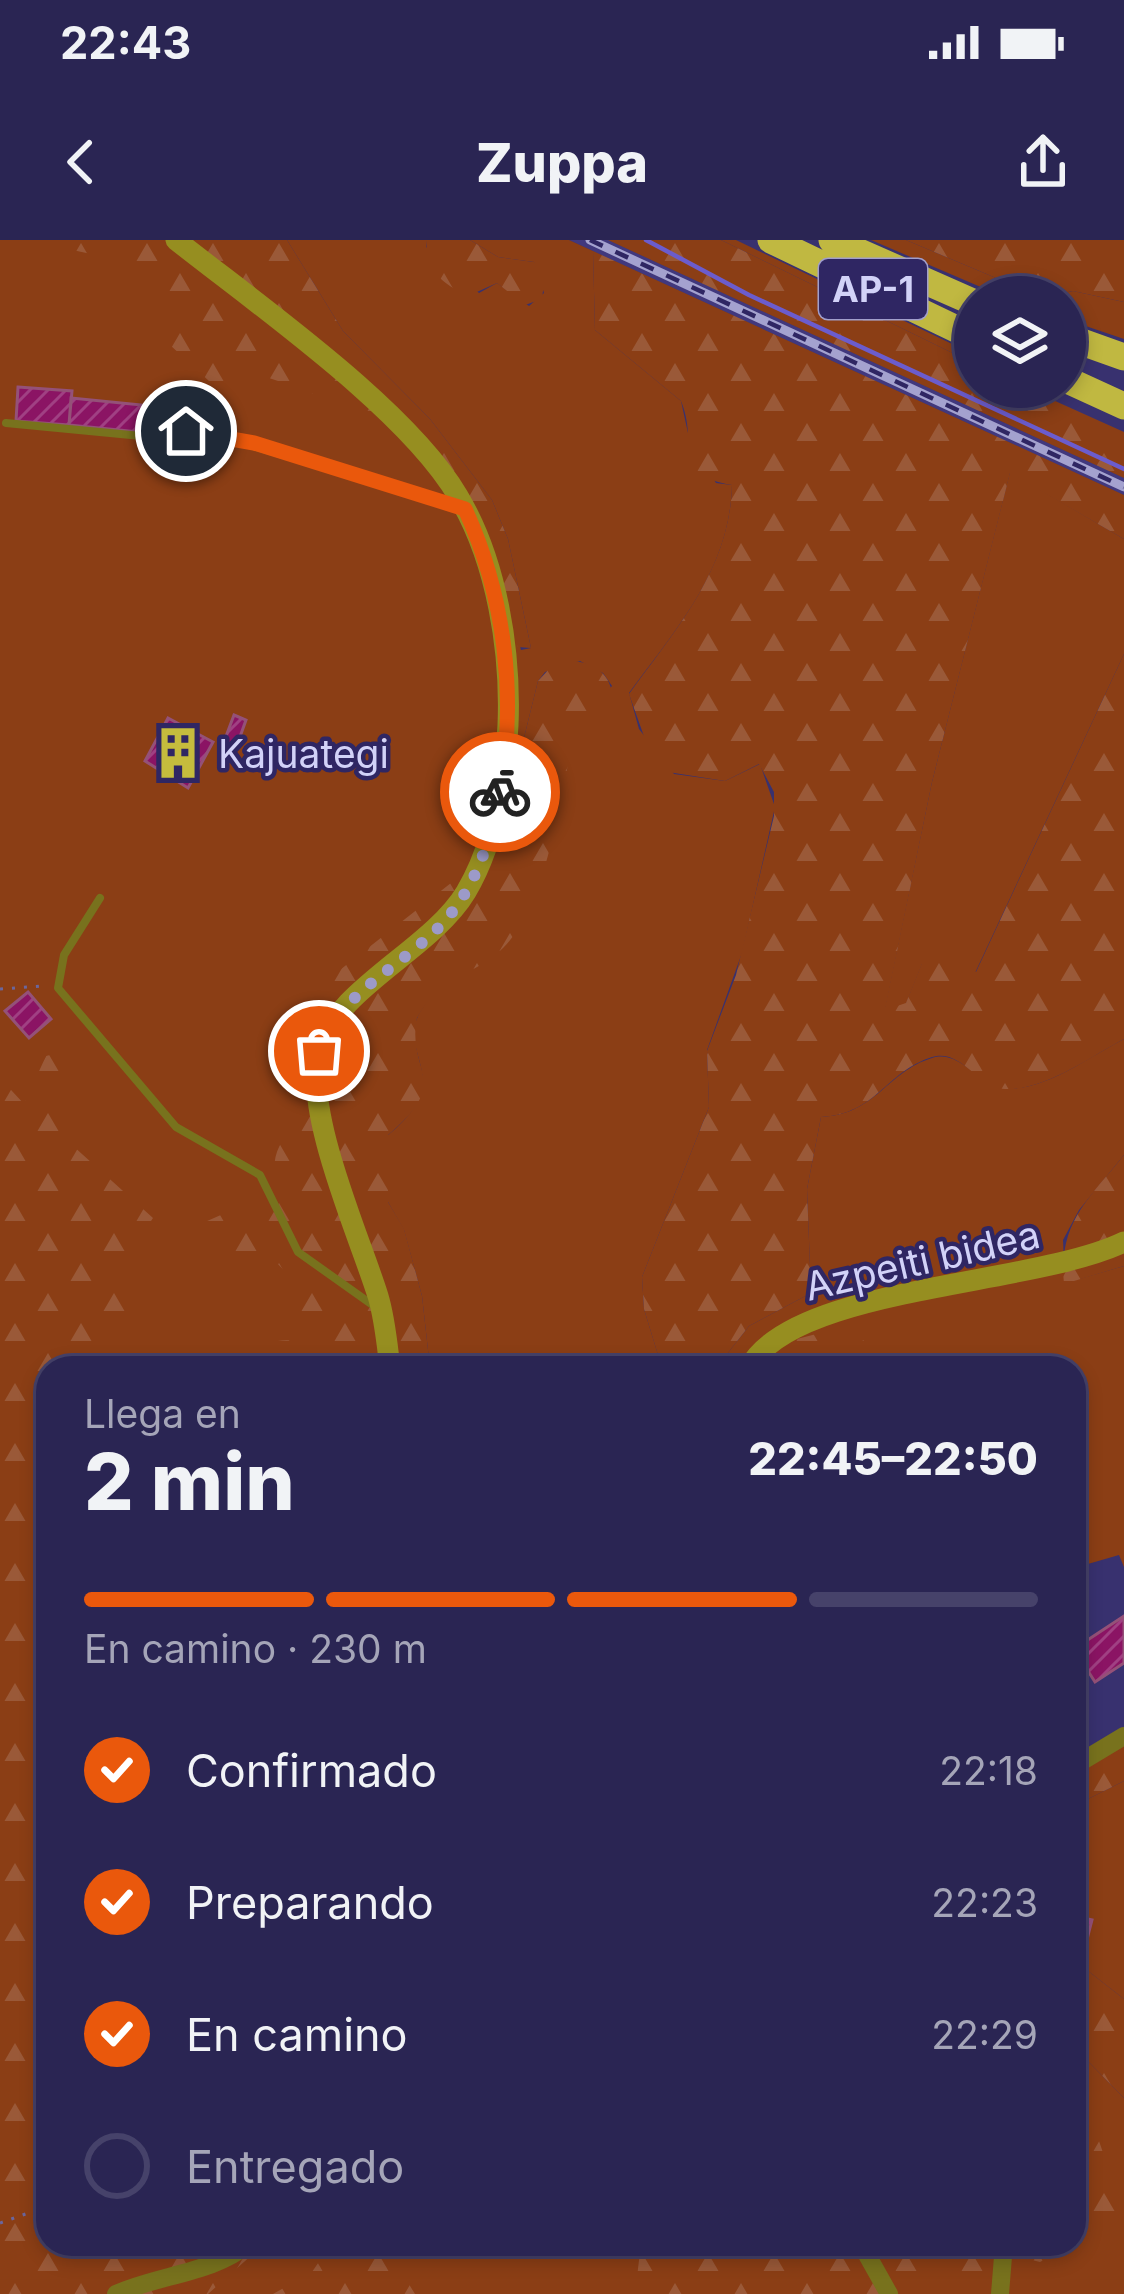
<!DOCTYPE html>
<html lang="es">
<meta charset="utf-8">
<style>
:root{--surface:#2a2553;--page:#36315d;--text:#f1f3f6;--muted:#a5a5b8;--line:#46426a;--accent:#ea580c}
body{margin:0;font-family:Inter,sans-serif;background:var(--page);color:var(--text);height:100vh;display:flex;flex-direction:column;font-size:45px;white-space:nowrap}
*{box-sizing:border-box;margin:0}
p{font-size:39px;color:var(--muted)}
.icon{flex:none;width:66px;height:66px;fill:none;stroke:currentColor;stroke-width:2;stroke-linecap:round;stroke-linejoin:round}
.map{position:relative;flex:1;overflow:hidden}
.sheet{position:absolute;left:36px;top:1116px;width:1050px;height:900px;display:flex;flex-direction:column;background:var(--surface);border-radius:36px;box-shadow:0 6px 18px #0003,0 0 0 3px var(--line)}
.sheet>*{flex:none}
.tools{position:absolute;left:954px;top:36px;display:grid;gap:24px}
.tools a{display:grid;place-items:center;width:132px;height:132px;border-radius:50%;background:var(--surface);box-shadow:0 6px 18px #0003,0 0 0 3px var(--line);font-size:60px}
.pin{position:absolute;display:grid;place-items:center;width:102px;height:102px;color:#fff;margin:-51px;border:6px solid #fff;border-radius:50%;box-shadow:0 3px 12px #0007}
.courier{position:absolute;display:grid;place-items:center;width:120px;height:120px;margin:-60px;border:9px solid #ea580c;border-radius:50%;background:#fff;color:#222;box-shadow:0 3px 15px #0007}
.head em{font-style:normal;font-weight:800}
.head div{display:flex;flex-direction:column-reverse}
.head{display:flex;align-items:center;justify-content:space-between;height:204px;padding:0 48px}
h1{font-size:78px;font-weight:800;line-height:90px}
.bar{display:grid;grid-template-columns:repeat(4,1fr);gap:18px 12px;align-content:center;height:144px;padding:0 48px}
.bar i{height:15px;border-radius:9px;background:var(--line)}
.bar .active{background:var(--accent)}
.bar p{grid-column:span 4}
ol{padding:0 48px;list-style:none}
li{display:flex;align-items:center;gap:36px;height:132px}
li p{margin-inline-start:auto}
li .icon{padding:12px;border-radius:50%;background:var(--accent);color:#fff;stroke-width:4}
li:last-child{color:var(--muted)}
li i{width:66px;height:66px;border:6px solid var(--line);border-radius:50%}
.status{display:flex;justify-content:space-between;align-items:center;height:84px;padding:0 60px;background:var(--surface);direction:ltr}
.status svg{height:33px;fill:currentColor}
header{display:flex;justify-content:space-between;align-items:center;height:156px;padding:0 48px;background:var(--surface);font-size:54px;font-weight:800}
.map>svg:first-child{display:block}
.built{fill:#41387d}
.green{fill:#8b3e15}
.forest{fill:url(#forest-firs)}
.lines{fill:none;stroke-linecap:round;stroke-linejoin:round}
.stream{stroke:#6b5ccd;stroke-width:4.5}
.building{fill:url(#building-hatch);stroke:#945178;stroke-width:3}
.path{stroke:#6b669c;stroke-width:3;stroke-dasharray:3 9;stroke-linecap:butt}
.service{stroke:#78721d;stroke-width:8}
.tertiary{stroke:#78721d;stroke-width:18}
.secondary{stroke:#968e20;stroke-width:21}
.motorway{stroke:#c0b841;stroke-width:27}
.rail-casing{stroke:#a4a2cf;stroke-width:9}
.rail{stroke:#2f2663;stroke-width:4.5;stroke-dasharray:14;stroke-linecap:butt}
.done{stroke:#9c9ac8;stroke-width:12;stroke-dasharray:0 21.6}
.route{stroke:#ea580c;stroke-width:15}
.labels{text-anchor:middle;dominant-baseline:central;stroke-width:9;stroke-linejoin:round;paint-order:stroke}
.shield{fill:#2f2663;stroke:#a19ecb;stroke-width:3}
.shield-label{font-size:36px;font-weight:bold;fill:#d2d2f8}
.poi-label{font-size:39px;fill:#d2d2f8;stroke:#2f2663;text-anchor:start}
.street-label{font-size:39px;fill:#d2d2f8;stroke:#2f2663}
</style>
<div class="status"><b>22:43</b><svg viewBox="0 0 49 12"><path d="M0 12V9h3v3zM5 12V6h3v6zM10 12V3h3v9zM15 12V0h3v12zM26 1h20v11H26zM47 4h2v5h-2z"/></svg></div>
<header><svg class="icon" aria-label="back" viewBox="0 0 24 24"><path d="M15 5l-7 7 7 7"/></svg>Zuppa<svg class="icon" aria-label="share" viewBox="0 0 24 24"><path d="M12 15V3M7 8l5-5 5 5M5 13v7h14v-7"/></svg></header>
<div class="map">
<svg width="1124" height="2054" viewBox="0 0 1124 2054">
<defs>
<pattern id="forest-firs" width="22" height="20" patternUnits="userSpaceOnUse" patternTransform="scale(3)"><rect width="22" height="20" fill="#8b3e15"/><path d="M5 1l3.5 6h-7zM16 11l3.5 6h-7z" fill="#9a5938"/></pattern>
<pattern id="building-hatch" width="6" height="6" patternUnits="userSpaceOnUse" patternTransform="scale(3)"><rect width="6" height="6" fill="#8b1464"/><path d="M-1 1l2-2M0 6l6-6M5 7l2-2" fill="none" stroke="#a04083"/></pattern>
</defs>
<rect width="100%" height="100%" fill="#38316f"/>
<path class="built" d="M569 0H608L1124 238V255Z"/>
<path class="green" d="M0 0H166L435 211 472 256 489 290 521 410 531 408 508 299 492 260 430 179 343 91 287 0H426V7L479 53 497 43 529 66 544 53 534 22 498 17 470 0H569L593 11 595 90 681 161 688 193 716 243 732 245C730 329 677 388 629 453L639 489 674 534 725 541 760 524 775 567 742 713 707 810 709 867 642 1037 644 1069 662 1128H430L422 1056 404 990 388 962V895C458 838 396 815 420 772 444 729 498 725 521 682 545 636 553 583 565 532 568 518 569 500 575 487 582 473 601 458 612 446L603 433 580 421 545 432 538 441 497 607 349 780 336 806 327 849 374 1128H48V2004H1074V1807L1124 1858V2054H0Z
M721 0H736L975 115V124Z
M871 0H906L1041 57H1004Z
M1073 51 1124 62V99L1065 79V57H1048Z
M1010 232 1124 299V414L975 733 922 724 906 764 884 772 932 542Z
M1124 799V915L1079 970 1063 1000 1065 1043 1124 1026V1327L1119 1315 1074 1328V1128H716L749 1086 811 1053 807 949 821 877C877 874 886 832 932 818 959 809 978 844 1005 848 1042 853 1092 815 1124 799Z
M1124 1541V1759L1074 1720V1566Z"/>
<path class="forest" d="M26 0H287L343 91 430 179 492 260 508 299 531 408 518 407C475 210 443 199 258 134L229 145 209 141 169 104 182 90 179 76 135 52 132 30 105 17Z
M426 0H470L498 17 534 22 545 34 542 59 525 65 497 43 470 55C442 46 427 30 426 0Z
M608 0H721L975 124V147H1024L1124 192V238Z
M906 0H1124V62L1073 51 1041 57Z
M593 11 1124 255V299L1010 233 932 542 885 770 906 763 922 723 933 715 953 718 976 732 1124 414V799C1090 817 1044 851 1005 849 977 847 961 808 932 817 885 832 877 874 821 877L807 949 811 1053 749 1086 716 1128H662L644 1069 642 1037 709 867 707 811 736 735 774 576V552L759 524 725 541 668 532 646 502 629 454C676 389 730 329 732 245 670 234 699 204 681 161L595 90Z
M570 421C595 421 615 437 612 463L596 479 576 486C561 549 549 663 503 708 475 736 440 735 417 778 406 832 454 840 388 895V962L404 989 422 1056 430 1128H242C261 1094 295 1095 325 1111L320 1091 290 1072 306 1053 274 1020 264 1049 239 1051 189 989 239 967 275 939C269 896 303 884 324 852 336 833 337 802 349 780L322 744 497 607 538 441 551 427Z
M58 813 74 829 62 896 153 978 135 1005 109 1026 139 1110 144 1120 173 1115 201 1128H48V2004H264L208 2054H0V838L24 864 46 816Z
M1124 915V1026L1064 1044C1058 983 1088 960 1124 915Z
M828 1091H857L872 1113 905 1128H848L834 1115 832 1128H763L797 1099Z
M1124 1496V1541L1074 1566V1526Z
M1074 1720 1124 1759V1858L1074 1807Z
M1074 1850C1093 1870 1124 1968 1118 1995L1112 1998C1057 1976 1074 1897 1074 1850Z
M331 2004H384L415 2054H273L312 2032Z
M641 2004H914L921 2054H625L637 2037Z
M958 2004H1058L1053 2015 1040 2022 992 2010 985 2054H948Z"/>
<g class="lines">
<path class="stream" d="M646 0 749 55 1124 229"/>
</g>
<path class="building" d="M18 147 72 151 69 185 16 181Z
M71 158 152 166 149 193 69 185Z
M234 475 246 480 232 519 219 515Z
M168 478 213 502 188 548 145 521Z
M28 752 51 779 29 798 5 771Z
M1124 1376V1423L1095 1442 1074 1409Z
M1074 1676 1092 1680 1084 1711 1074 1708Z"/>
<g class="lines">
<path class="path" d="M0 749 43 746
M0 1983 48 1966"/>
<path class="service" d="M6 183 162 198 203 191 458 268
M100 658 64 715 58 748 176 887 260 935 298 1012 374 1066"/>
<path class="tertiary" d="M1074 1526 1124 1496
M861 2004 889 2054
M116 2054C157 2035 214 2033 248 2004
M1000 2054 1004 2004"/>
<path class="secondary" d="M176 0C258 65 407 169 458 256 497 321 511 411 508 485 505 541 495 603 466 652 431 710 336 748 319 810 303 872 359 995 378 1056 385 1079 387 1104 390 1128
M749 1128C792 1046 1034 1046 1124 1002"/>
<path class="motorway" d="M771 0 975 98
M832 0 975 63
M1065 96 1124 117
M1065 139 1124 166"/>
<g class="rail-casing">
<path id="rail" d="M590 0 1124 247"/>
</g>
<use href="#rail" class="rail"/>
</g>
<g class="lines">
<path class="done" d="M319 811C338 754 401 727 440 686 476 649 490 601 500 552"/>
<path class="route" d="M186 191 254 203 465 269C505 356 517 457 500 552"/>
</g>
<defs>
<g id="building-bare" transform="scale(4.14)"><path d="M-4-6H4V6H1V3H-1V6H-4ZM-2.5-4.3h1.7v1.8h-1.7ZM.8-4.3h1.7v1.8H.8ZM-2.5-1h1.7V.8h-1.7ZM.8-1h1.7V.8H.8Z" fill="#c5bc3d" stroke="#2f2663" stroke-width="2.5" paint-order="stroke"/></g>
</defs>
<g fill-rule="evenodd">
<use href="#building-bare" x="178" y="513"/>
</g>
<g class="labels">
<rect class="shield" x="819" y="19" width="108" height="60" rx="9"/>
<g class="shield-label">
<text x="873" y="49">AP-1</text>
</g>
<g class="poi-label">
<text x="218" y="513">Kajuategi</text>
</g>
<g class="street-label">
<text transform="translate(922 1020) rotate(-13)">Azpeiti bidea</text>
</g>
</g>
</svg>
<div class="tools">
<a><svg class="icon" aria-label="layers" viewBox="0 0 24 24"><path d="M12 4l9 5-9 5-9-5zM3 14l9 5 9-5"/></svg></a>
</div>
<div class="pin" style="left:319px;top:811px;background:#ea580c"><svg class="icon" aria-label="bag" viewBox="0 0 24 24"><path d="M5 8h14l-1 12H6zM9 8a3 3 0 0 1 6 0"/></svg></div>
<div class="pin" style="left:186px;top:191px;background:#1f2937"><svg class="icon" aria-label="home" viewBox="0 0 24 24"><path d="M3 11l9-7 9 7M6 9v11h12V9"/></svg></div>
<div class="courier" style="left:500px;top:552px"><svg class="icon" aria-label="bike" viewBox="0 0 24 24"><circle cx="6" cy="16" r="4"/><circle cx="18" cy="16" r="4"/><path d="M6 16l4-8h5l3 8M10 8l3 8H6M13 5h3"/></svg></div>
<section class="sheet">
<div class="head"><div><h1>2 min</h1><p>Llega en</p></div><em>22:45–22:50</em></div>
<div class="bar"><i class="active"></i><i class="active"></i><i class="active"></i><i></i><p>En camino · 230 m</p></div>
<ol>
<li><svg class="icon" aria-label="check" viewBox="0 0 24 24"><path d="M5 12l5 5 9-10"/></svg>Confirmado<p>22:18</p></li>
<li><svg class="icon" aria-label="check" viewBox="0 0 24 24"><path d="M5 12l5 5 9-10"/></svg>Preparando<p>22:23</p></li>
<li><svg class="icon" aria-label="check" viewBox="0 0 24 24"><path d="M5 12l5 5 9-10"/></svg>En camino<p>22:29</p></li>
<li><i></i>Entregado</li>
</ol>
</section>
</div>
